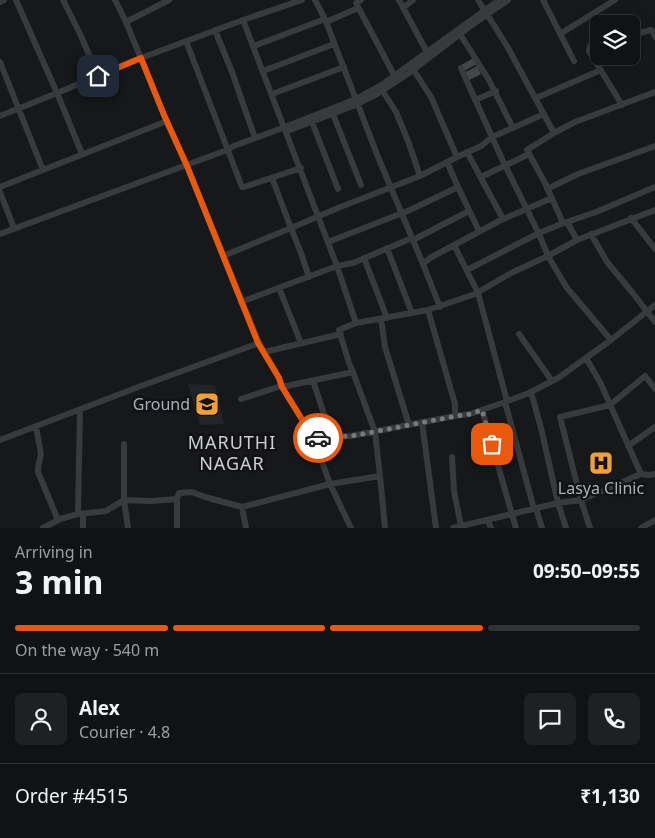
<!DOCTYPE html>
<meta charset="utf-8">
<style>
:root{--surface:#111213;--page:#1e2021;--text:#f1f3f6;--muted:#9c9ea0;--line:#303233;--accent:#ea580c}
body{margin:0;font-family:"Noto Sans",sans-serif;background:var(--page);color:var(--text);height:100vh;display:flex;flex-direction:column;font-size:19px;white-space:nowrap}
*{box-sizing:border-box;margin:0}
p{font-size:16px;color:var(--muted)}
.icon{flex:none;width:28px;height:28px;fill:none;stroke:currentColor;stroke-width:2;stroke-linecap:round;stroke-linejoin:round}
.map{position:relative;height:528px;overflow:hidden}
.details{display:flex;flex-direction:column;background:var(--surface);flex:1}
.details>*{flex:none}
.fabs{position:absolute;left:590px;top:15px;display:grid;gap:10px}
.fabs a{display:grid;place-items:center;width:50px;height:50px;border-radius:8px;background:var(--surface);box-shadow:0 5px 20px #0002,0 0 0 1px var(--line);font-size:25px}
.pin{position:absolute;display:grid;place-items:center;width:42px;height:42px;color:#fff;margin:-21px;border-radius:10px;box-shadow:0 2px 8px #0006}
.courier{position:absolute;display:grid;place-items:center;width:50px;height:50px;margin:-25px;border:4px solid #ea580c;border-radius:50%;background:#fff;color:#222;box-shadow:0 1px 6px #0007}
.overview em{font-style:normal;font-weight:700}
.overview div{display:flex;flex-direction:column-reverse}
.overview{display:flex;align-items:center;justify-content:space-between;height:85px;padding:0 15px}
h1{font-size:32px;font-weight:700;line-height:38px}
.bar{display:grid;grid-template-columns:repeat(4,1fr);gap:8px 5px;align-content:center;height:60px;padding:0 15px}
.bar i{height:6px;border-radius:4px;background:var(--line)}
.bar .current{background:var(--accent)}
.bar p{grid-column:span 4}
.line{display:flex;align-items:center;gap:12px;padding:0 15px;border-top:1px solid var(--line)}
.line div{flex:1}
.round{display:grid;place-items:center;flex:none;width:52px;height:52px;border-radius:8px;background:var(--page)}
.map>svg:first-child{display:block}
.built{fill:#232426}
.building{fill:#444649}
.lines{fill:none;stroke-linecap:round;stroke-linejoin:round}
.street{stroke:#383a3e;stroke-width:6}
.done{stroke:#777b81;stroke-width:5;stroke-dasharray:0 9}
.route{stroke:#ea580c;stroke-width:6}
.labels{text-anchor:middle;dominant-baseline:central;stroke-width:5;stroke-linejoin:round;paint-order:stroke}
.poi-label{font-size:16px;fill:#aab0b9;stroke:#121214;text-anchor:end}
.neighbourhood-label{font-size:18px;letter-spacing:1px;fill:#cbcfd5;stroke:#121214}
</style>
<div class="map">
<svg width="655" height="528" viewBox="0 0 655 528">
<rect width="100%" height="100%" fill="#171819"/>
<path class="built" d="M188 384 215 385 224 424 200 425Z"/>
<path class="building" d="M474 58 477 64 464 71 461 65Z
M477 66 481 74 468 81 464 73Z
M603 459 608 472 601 475 596 461Z"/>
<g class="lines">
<path class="street" d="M16 0 57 93 141 58 243 20 337 266 356 323 428 310 455 404V416
M63 0 81 36 98 76
M115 0 126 22 164 115 187 166 259 343 279 378 282 387 314 439 330 484 351 528
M315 0 325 19 378 157 423 264 430 258 499 221 552 198
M361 0 356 3 394 75
M399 0 428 54
M478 0 507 46 554 133 527 150 545 183 563 223
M543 0 574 61
M0 2 4 0
M403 8 413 0
M243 20 302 0
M126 22 169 0
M326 22 358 8
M215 30 232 72 255 138
M460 34 489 80 513 128
M560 34 615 0
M631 35 651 30 653 32 655 37
M186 41 242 187H244L301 168
M599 43 590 46 589 51 622 105
M254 46 325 19
M0 62 43 170
M461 68 492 137 544 114
M263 71 334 44
M382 90 396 112 408 141 420 176 457 157 431 97 413 69
M272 94 344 67
M536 98 601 70
M475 100 496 91
M333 114 361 185
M0 116 57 93 82 154
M312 122 338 189
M290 130 353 106 377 94 409 73 469 27 508 0
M554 133 575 122 655 92
M467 152 503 219
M457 157 481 146 492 137 502 159 539 234 548 256 567 288 611 340
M481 177 529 154
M0 187 167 121
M458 187 479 231
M547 189 578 174 655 146
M0 192 14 228
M631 218 655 249
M0 234 227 150 234 146 285 127 356 99 383 84 499 0
M591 234 607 262 632 292 655 322
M413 240 469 211
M577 240 655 210
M328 242 410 210 458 187 447 162
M454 245 478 293 507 401
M387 248 412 313
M223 256 291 228 272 178
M364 258 387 318
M423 264 440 307
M467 270 539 233 566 222
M309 277 301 253 291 228 338 208 420 176
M279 288 301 343
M241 302 337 266 353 263 412 238
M428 310 475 294 511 273 548 256 577 240 567 222 596 212 655 187
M381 319 385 347 409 425
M519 334 552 381
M264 352 341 334
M586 358 600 382 641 474 581 500 590 528
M313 381 332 438
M282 387 353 372
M241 399 281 386
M505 402 534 509
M482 410 516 528
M422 422 436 528
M36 427 41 454 38 468V472L58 520
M314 439 351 436 455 416 470 414 505 402 529 393 558 378 611 340 655 305
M0 440 141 386 259 343
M124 444V500L128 528
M628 446 655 427
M452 457 454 491 461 526
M641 474 649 475 655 474
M380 476 385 528
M242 507 246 528
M536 509 542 528
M78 514 80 410
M83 514V528
M488 520 491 528
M43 528 60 519 78 514 106 511 124 500 151 501 177 499 179 493 192 492 205 497 242 507 330 484 380 476 375 432 353 372 349 363 339 330 356 323
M177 528V499
M453 528 558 503 541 428 531 392
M566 528 558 503 581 500 560 417 610 405 645 376 655 389
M641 528 655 520"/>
</g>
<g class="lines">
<path class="done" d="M318 438 351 436 363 434 456 416 470 414 482 410 492 444"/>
<path class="route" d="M98 76 141 58 164 115 187 166 258 343 279 378 282 387 314 439 318 438"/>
</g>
<defs>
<g id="university-square" transform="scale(1.25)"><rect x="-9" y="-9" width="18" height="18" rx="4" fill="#f19f38" stroke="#121214"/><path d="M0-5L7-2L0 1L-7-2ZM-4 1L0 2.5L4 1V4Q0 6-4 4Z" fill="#111"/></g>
<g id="hospital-square" transform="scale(1.25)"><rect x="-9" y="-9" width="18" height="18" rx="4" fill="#f19f38" stroke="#121214"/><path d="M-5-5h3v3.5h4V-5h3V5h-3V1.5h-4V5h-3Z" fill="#111"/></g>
</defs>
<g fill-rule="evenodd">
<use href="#university-square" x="207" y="404"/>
<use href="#hospital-square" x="601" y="463"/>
</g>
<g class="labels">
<g class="poi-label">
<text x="190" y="404">Ground</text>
<text x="601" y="488" text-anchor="middle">Lasya Clinic</text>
</g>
<g class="neighbourhood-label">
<text x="232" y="442">MARUTHI<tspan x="232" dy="21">NAGAR</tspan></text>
</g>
</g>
</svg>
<div class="fabs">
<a><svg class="icon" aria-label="layers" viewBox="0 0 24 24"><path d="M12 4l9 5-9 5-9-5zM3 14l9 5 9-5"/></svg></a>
</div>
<div class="pin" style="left:492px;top:444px;background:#ea580c"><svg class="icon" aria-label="bag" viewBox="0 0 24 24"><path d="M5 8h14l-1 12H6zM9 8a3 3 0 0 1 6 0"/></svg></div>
<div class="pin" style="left:98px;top:76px;background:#1f2937"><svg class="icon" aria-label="home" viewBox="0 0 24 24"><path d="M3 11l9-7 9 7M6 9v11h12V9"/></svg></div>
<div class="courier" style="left:318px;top:438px"><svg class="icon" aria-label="car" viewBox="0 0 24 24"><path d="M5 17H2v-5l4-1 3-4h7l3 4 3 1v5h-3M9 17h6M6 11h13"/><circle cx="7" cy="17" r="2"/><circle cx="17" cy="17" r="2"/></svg></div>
</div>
<section class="details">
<div class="overview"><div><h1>3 min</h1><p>Arriving in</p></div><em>09:50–09:55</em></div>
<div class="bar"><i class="current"></i><i class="current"></i><i class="current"></i><i></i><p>On the way · 540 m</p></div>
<div class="line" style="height:90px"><a class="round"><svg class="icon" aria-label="person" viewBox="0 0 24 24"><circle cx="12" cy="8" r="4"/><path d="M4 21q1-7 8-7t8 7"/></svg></a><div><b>Alex</b><p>Courier · 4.8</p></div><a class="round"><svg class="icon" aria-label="chat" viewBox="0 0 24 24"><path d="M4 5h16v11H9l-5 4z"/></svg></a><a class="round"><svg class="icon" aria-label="phone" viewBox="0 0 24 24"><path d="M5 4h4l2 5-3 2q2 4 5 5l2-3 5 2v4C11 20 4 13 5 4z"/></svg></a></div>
<div class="line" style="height:65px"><div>Order #4515</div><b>₹1,130</b></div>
</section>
